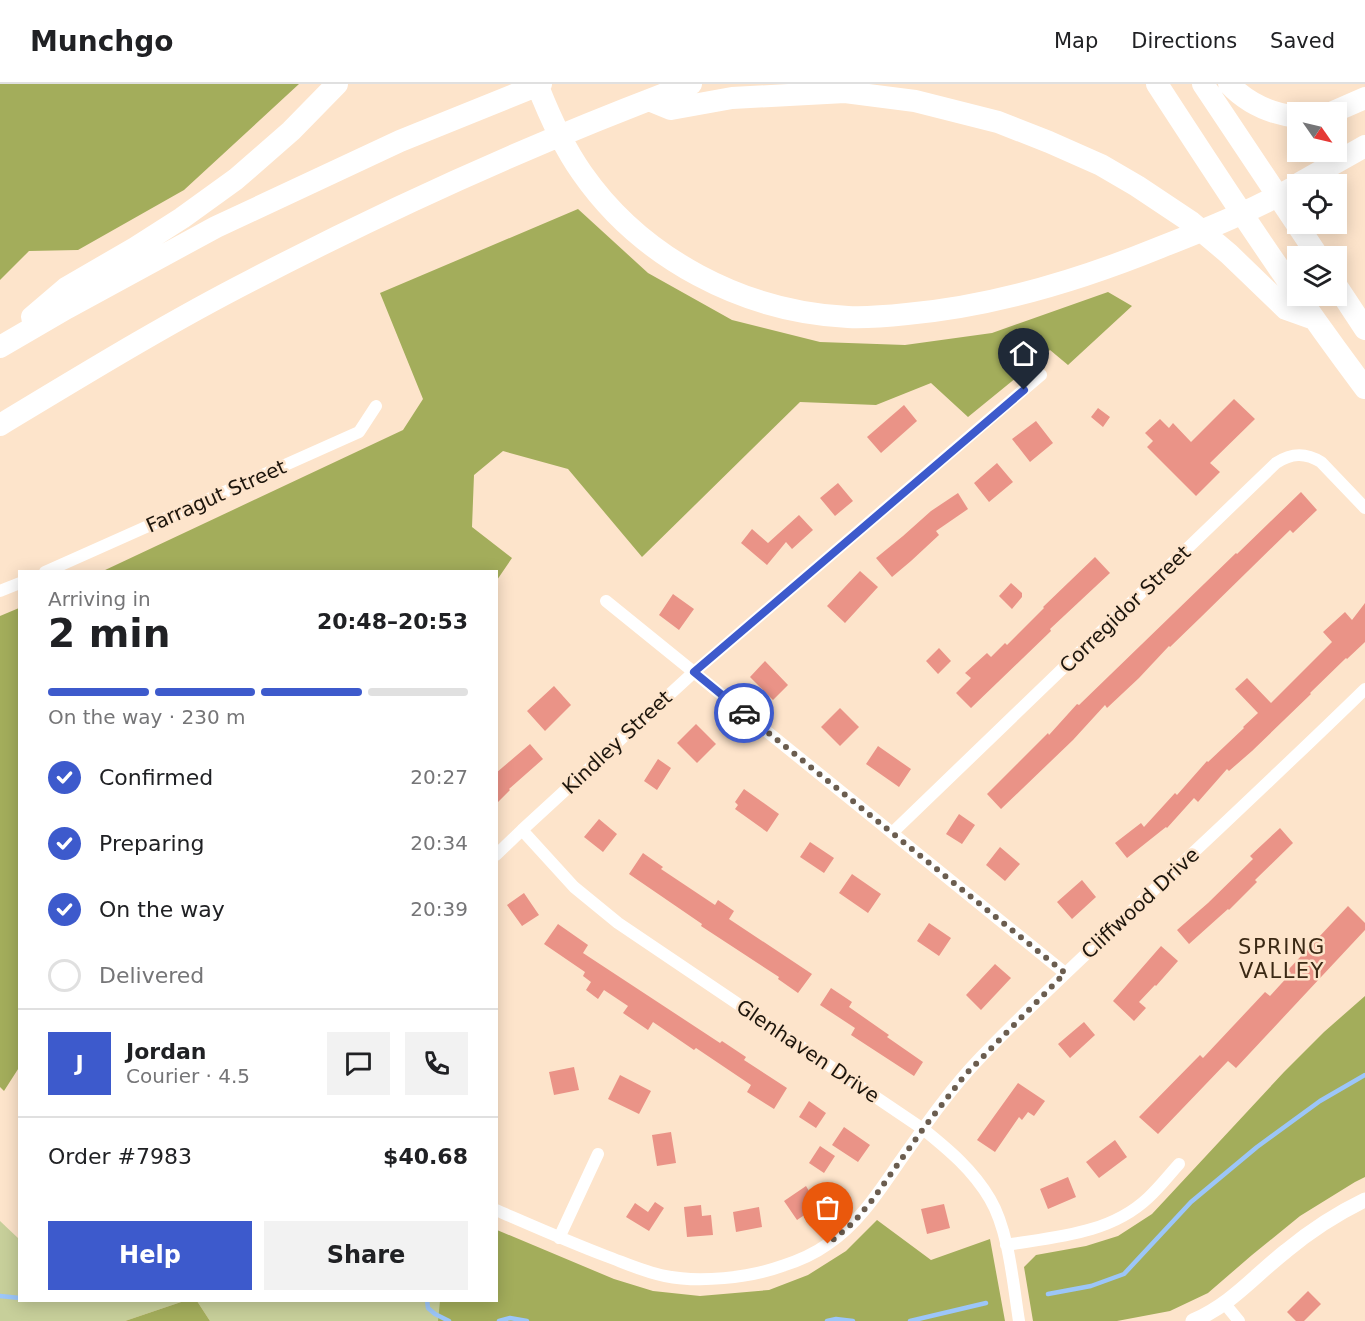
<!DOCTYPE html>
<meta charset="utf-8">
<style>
:root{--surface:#fff;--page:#f2f2f2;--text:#202124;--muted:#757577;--line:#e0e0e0;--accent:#3d5acc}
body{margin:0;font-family:"DejaVu Sans",sans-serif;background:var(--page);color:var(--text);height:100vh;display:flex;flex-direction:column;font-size:22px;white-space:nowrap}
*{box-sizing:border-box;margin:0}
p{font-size:20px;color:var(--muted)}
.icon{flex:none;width:33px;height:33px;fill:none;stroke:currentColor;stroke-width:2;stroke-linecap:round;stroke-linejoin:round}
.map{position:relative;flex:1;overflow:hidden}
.drawer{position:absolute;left:18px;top:486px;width:480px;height:732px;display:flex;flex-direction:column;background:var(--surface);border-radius:0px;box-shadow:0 3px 15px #0003}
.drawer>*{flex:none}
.needle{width:39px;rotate:124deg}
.fabs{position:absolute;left:1287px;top:18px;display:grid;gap:12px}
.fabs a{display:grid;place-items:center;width:60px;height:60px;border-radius:0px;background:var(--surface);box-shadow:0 3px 15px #0003;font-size:30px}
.pin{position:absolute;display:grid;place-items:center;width:51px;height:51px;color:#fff;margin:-62px -26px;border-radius:50% 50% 50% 0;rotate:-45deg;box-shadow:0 0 6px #0007}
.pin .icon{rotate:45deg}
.courier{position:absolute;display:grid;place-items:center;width:60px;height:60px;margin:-30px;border:4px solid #3d5acc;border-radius:50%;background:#fff;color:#222;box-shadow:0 2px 8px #0007}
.head em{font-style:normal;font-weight:800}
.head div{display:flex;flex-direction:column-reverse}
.head{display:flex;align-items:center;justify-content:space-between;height:102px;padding:0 30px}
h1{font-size:39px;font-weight:800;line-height:45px}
.bar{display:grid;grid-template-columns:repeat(4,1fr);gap:9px 6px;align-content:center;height:72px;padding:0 30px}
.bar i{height:8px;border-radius:4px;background:var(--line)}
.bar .current{background:var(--accent)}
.bar p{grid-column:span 4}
.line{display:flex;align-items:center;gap:15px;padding:0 30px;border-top:2px solid var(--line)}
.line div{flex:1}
.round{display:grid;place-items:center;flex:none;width:63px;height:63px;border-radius:0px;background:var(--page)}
ol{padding:0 30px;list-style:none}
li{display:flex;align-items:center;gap:18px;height:66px}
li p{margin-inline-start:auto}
li .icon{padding:6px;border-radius:50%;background:var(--accent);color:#fff;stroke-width:4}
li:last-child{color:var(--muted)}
li i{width:33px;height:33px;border:3px solid var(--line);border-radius:50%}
.action{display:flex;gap:12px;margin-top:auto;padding:12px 30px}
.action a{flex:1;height:69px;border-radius:0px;background:var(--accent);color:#fff;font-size:24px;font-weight:800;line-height:69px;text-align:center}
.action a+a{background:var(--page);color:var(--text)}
header{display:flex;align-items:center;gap:36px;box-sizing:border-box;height:84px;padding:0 30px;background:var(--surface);border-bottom:2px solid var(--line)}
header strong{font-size:28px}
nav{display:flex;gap:33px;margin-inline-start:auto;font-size:21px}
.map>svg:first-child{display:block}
.green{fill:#c7cf9a}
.forest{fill:#a3ad5b}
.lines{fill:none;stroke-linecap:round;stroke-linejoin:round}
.stream{stroke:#9cc6f9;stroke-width:4.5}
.building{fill:#ea9387}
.minor{stroke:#fff;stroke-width:12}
.tertiary{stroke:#fff;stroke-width:15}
.motorway{stroke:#fff;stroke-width:22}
.done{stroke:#6b5d4f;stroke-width:6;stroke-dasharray:0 10.8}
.route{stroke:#3d5acc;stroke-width:8}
.labels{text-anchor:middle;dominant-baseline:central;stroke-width:5;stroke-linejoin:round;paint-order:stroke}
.street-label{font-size:20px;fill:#1d150c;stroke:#fde4cb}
.neighbourhood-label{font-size:21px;letter-spacing:1.5px;fill:#3b2915;stroke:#fde4cb}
</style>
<header>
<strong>Munchgo</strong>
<nav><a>Map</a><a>Directions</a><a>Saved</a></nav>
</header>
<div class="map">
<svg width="1365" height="1237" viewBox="0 0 1365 1237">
<rect width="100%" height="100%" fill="#fde4cb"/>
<path class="green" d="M0 1137 19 1155 20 1216 184 1217 125 1237H0Z
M197 1217H455L448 1237H210Z"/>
<path class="forest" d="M0 0H299L184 106 78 166 29 167 0 196Z
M578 125 648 189 732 236 820 258 905 261 992 249 1108 208 1132 222 1068 281 1050 266 968 333 931 299 876 321 800 318 642 473 568 385 503 367 474 391 472 443 512 474 497 496 496 488 103 487 403 346 423 315 380 209Z
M19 524 20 982 4 1007 0 1003V532Z
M1365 912V1093L1355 1098 1300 1132 1252 1171 1208 1209 1170 1227 1117 1237H1033L1024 1183 1036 1171 1086 1162 1118 1152 1152 1130 1284 988 1324 948Z
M877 1136 931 1176 990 1155 1005 1237H438L440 1217 496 1216 497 1146 614 1195 653 1207 700 1212 769 1206 808 1191 846 1167Z
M184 1217H197L210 1237H125Z"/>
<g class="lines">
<path class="stream" d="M1048 1210 1091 1202 1124 1190 1191 1118 1257 1063 1320 1017 1365 991
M0 1212 20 1214
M427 1216 428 1224 435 1230 449 1237
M499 1237 510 1234 527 1237
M827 1237 836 1235 853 1237
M910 1237 986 1219"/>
</g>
<path class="building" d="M1234 315 1255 335 1210 379 1220 388 1196 412 1147 363 1153 357 1145 349 1160 335 1169 344 1173 339 1191 358Z
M904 321 917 337 881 369 867 353Z
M1098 324 1110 333 1103 343 1091 333Z
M1036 337 1053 359 1030 378 1012 355Z
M997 379 1013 398 989 418 974 399Z
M838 399 853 417 835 432 820 414Z
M1301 408 1317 426 1293 449 1290 446 1200 534 1170 563 1169 562 1139 594 1107 624 1105 621 1073 656 1001 725 987 710 1048 649 1049 651 1077 620 1079 621 1236 469 1237 470Z
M958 409 968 425 936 447 939 451 911 477 892 493 876 474 903 452 931 427Z
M799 431 813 446 792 465 786 458 767 481 741 459 752 445 768 459Z
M1095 473 1110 489 1050 545 1051 547 971 624 956 609 971 594 965 589 987 569 991 573 1005 559 1007 561 1044 524 1043 523Z
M860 487 878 503 845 539 827 522Z
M1011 499 1022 509V513L1012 525 999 512Z
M673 510 694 525 679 546 659 531Z
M1365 519V558L1347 575 1346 574 1310 609 1311 610 1252 667 1229 687 1227 685 1198 718 1194 714 1167 744 1166 743 1127 774 1115 759 1141 739 1144 743 1175 709 1177 711 1207 677 1208 678 1244 644 1243 643 1258 629 1235 605 1247 594 1271 619 1332 558 1323 548 1345 528 1352 536Z
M939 564 951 577 938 590 926 577Z
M765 577 788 601 773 616 750 593Z
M554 602 571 621 545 647 527 627Z
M840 624 859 643 840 662 821 643Z
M696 640 716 660 697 679 677 659Z
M530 660 543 675 509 705 510 706 496 720V689Z
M878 662 911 685 899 703 866 680Z
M658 675 671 684 657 706 644 697Z
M744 705 779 730 767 748 735 725 738 721 735 718Z
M959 730 975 741 962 760 946 750Z
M599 735 617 750 603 768 584 753Z
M1280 744 1293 759 1255 796 1257 798 1229 826 1228 825 1189 860 1177 846 1208 819 1253 775 1250 772Z
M810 758 834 774 824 789 800 773Z
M1000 763 1020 780 1005 797 986 781Z
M643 769 663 783 661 785 715 821 718 816 734 827 729 835 812 890 798 909 778 895 779 893 701 842 702 840 629 790Z
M852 790 881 810 868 829 839 809Z
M1082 796 1096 813 1072 835 1057 818Z
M524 809 539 831 522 842 507 821Z
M1348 822 1365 839V846L1236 984 1228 977 1158 1050 1139 1033 1200 971 1203 974 1265 908 1270 912 1291 889 1288 886Z
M929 839 951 854 939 872 917 857Z
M558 840 588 861 583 869 720 959 722 957 746 973 744 976 787 1004 774 1025 747 1008 751 1001 696 964 694 966 653 938 648 946 623 929 628 922 604 906 598 915 586 906 591 898 583 892 585 888 544 860Z
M1161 862 1178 877 1156 902 1155 901 1139 918 1146 924 1134 937 1113 917Z
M995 880 1011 894 981 926 966 911Z
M831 904 852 918 849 923 889 951 887 953 923 978 914 992 851 951 855 944 820 921Z
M1084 938 1095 951 1070 974 1058 960Z
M574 983 579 1006 554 1011 549 988Z
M620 991 651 1007 639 1030 608 1015Z
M1018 999 1045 1017 1034 1032 1028 1028 1022 1036 1019 1033 995 1068 977 1056Z
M809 1017 826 1029 816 1044 799 1033Z
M844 1043 870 1061 858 1078 832 1061Z
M671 1048 676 1079 657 1082 652 1051Z
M1115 1056 1127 1073 1099 1094 1086 1078Z
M820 1062 835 1072 824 1089 809 1079Z
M1068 1093 1076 1113 1048 1125 1040 1105Z
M806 1102 818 1122 797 1136 784 1117Z
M655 1118 664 1124 649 1147 626 1133 635 1119 648 1128Z
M944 1120 950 1144 927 1150 921 1125Z
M701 1121 702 1132 711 1131 713 1151 687 1153 684 1123Z
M759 1123 762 1143 736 1148 733 1128Z
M1308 1207 1321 1220 1304 1237H1296L1287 1228Z"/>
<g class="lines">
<path class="minor" d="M45 488 359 348 376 322
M0 507 20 499
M606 517 1065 889
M522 746 574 803 618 839 923 1045C949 1066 973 1086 990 1115 1009 1147 1013 1200 1019 1237
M892 749 1276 379C1291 369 1305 368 1321 378L1365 424
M496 771 522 746 694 588 1041 291
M496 1126C533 1142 569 1158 606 1172 625 1179 644 1188 665 1192 699 1199 749 1194 782 1182 798 1177 814 1170 828 1160 858 1140 878 1109 898 1080 924 1043 950 1005 981 973 1025 927 1072 883 1119 839 1201 761 1284 684 1365 605
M559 1154 598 1070
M1006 1161C1055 1153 1110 1150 1148 1114 1159 1104 1169 1091 1179 1080
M1225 1220 1239 1237"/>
<path class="tertiary" d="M1193 1237C1232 1220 1254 1192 1286 1167 1309 1148 1338 1129 1365 1116"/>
<path class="motorway" d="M537 0C549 31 563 62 582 89 642 175 744 228 848 233 868 234 888 232 907 230 995 222 1080 196 1161 163 1207 145 1254 126 1298 101
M1157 0C1224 103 1291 206 1365 304
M1203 0 1318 172
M1229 0C1248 20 1271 30 1298 33
M649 16 671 25 732 14 845 8 915 17 998 38 1049 58 1101 81 1137 102 1191 138 1229 170 1286 225 1314 235
M1333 28 1365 14
M1298 100 1365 62
M1336 201 1365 245
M32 233 66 204 135 164 182 134 236 95 291 47 337 0
M0 263 67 224 216 143 400 57 541 0
M0 341C83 291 166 240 252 196 394 122 541 56 691 0"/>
</g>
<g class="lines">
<path class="done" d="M744 629 1065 889 965 991 923 1045 873 1115 854 1138 828 1160"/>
<path class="route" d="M744 629 694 588 1024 306"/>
</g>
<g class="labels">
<g class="street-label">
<text transform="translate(216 412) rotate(-24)">Farragut Street</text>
<text transform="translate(1125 525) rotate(-44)">Corregidor Street</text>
<text transform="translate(617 658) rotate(-43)">Kindley Street</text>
<text transform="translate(1140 819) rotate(-43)">Cliffwood Drive</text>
<text transform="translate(808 967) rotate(34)">Glenhaven Drive</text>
</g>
<g class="neighbourhood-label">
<text x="1282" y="863">SPRING<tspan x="1282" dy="24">VALLEY</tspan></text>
</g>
</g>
</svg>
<div class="fabs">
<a><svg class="needle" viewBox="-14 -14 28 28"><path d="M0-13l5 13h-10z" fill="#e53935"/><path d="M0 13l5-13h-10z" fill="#757577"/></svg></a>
<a><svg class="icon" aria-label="locate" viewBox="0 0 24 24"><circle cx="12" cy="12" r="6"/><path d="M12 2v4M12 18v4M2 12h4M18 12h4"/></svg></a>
<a><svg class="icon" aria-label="layers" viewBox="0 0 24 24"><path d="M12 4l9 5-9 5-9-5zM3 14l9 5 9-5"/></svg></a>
</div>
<div class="pin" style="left:828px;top:1160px;background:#ea580c"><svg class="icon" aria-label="bag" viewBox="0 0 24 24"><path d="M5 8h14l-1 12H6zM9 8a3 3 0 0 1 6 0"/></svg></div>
<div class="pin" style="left:1024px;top:306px;background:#1f2937"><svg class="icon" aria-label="home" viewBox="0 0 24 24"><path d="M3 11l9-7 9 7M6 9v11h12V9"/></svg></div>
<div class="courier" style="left:744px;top:629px"><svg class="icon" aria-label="car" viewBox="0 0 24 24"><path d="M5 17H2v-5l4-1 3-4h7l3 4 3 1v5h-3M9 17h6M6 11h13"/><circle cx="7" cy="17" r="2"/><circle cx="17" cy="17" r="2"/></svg></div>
<section class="drawer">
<div class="head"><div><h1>2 min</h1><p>Arriving in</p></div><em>20:48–20:53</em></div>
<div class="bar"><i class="current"></i><i class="current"></i><i class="current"></i><i></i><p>On the way · 230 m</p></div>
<ol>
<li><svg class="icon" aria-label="check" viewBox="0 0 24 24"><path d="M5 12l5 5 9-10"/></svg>Confirmed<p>20:27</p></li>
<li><svg class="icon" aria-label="check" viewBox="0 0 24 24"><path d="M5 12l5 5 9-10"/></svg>Preparing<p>20:34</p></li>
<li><svg class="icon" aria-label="check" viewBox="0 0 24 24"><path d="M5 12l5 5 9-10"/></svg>On the way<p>20:39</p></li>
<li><i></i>Delivered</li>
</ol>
<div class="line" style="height:108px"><b class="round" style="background:var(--accent);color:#fff">J</b><div><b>Jordan</b><p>Courier · 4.5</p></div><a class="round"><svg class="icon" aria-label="chat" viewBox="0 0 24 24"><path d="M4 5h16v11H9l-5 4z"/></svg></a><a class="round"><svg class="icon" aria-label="phone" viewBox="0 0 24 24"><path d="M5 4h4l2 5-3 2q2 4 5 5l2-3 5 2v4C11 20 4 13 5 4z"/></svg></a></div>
<div class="line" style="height:78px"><div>Order #7983</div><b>$40.68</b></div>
<div class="action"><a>Help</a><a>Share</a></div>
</section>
</div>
